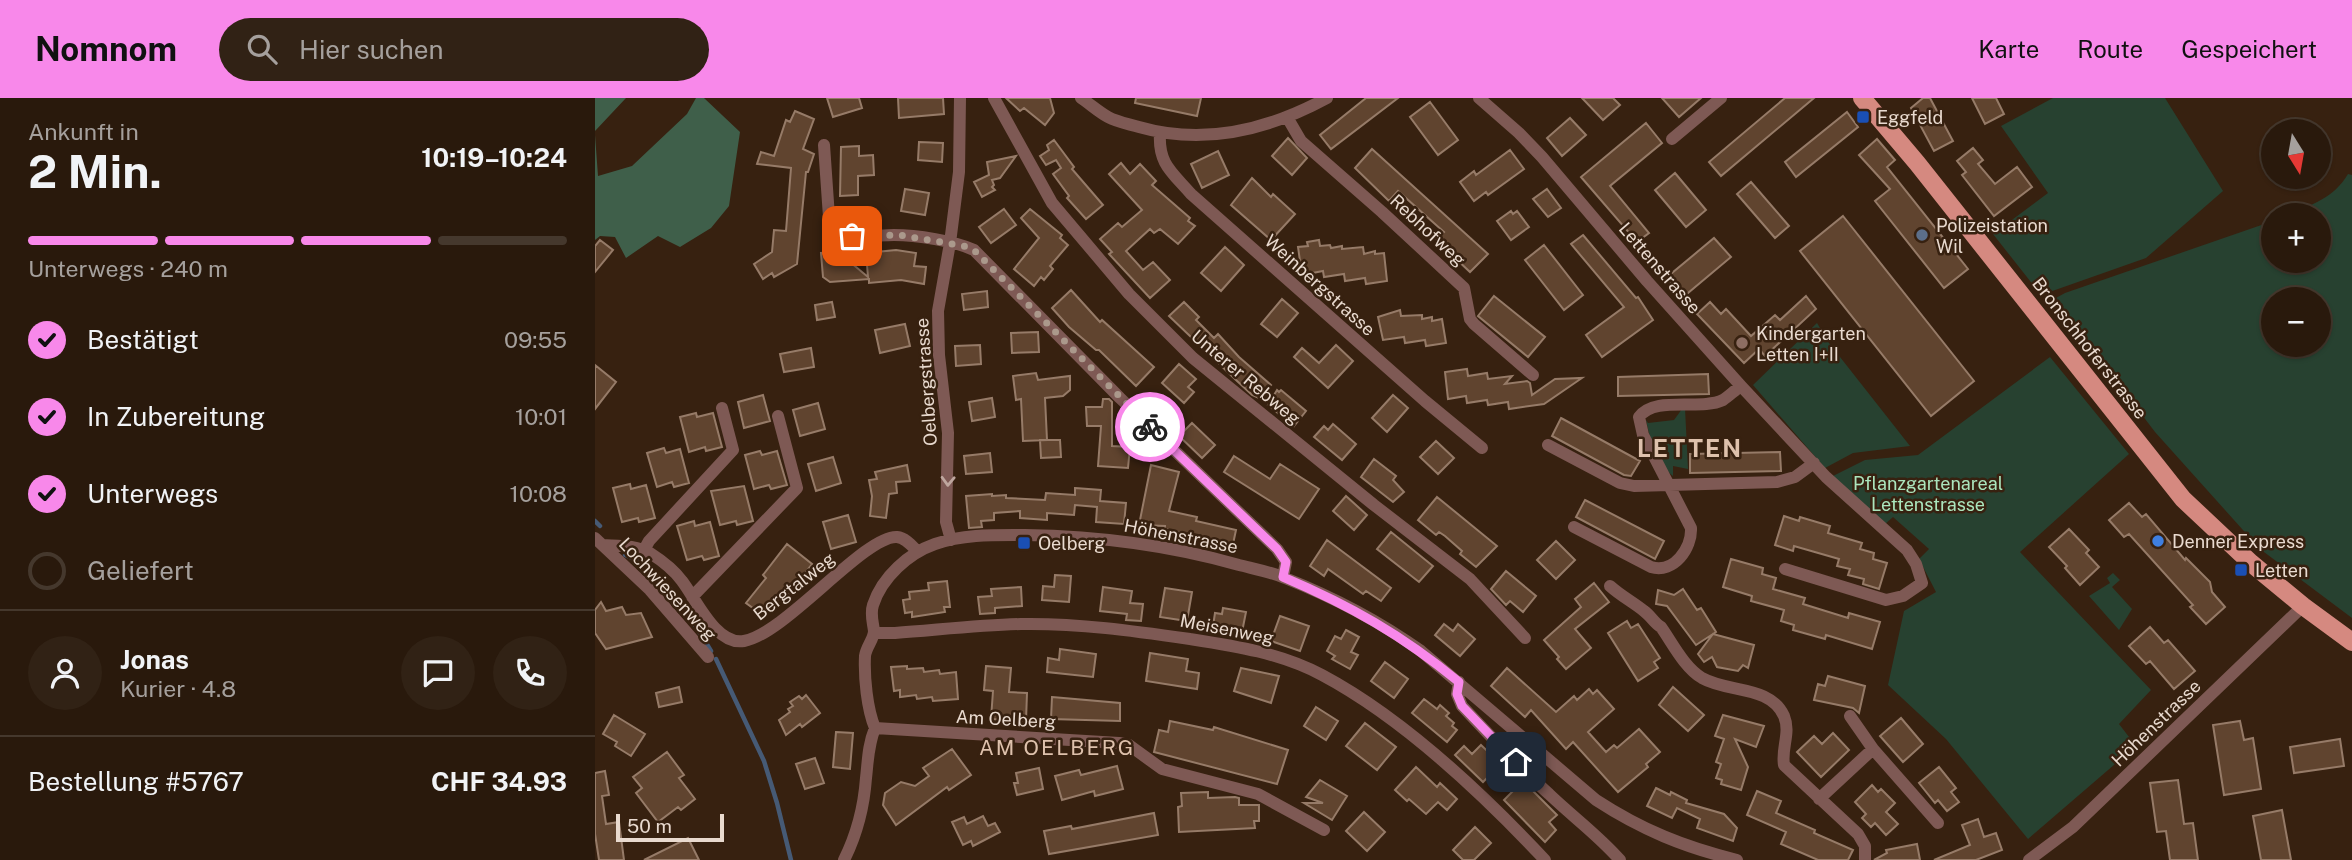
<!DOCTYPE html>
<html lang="de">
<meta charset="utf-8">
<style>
:root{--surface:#29190c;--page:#312215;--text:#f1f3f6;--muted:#a5a09d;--line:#45382d;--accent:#f888ea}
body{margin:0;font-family:"Public Sans",sans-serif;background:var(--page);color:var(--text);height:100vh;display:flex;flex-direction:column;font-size:26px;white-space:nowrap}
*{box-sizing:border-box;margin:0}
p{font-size:23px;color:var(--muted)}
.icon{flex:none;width:38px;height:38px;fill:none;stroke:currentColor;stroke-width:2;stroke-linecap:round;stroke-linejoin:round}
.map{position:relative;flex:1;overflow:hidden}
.sheet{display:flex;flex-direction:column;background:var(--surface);width:595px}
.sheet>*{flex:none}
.needle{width:46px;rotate:169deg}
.buttons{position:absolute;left:1666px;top:21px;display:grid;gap:14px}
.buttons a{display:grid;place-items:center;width:70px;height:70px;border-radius:50%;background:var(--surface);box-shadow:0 2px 5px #0004,0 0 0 2px var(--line);font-size:35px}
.scale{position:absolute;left:21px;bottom:18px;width:108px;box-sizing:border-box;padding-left:7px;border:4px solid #e9dacf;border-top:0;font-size:19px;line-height:24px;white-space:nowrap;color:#e9dacf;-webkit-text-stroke:5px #372110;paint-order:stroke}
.pin{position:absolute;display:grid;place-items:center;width:60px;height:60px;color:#fff;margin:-30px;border-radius:14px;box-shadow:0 4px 10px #0006}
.courier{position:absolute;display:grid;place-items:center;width:70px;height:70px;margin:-35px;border:5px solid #f888ea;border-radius:50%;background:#fff;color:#222;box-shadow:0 2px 9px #0007}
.summary em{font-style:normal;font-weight:700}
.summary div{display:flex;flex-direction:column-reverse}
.summary{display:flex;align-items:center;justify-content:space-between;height:119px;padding:0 28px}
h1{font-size:46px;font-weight:700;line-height:52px}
.bar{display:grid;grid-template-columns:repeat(4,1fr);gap:10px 7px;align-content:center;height:84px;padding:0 28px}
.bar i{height:9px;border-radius:5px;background:var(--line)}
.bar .current{background:var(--accent)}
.bar p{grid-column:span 4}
.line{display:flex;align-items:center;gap:18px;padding:0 28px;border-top:2px solid var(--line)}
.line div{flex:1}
.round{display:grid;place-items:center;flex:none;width:74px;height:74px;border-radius:37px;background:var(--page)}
ol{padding:0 28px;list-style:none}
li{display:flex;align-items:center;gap:21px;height:77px}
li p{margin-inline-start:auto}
li .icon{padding:7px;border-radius:50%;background:var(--accent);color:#111;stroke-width:4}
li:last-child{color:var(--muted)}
li i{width:38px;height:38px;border:4px solid var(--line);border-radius:50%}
header{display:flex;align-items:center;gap:42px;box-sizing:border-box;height:98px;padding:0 35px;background:var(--accent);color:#111}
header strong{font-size:33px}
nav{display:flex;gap:38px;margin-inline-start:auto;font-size:24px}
.search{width:490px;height:63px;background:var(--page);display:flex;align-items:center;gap:18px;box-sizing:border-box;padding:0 24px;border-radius:38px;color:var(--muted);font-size:26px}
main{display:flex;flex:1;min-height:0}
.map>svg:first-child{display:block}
.green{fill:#274130;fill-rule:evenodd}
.forest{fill:#3f5f4a}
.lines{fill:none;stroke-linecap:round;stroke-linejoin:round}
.stream{stroke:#465a75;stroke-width:4.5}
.building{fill:#60442f;stroke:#967b68;stroke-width:2}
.minor{stroke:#7e5954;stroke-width:12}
.primary{stroke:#d58980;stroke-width:18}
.oneway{stroke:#bea69e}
.done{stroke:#ab998c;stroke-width:7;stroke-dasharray:0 12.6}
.route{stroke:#f888ea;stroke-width:9}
.transit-dot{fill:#1a4fb4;stroke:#372110;stroke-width:2.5}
.service-dot{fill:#5c6f8a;stroke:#372110;stroke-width:2.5}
.education-dot{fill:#8d6e63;stroke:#372110;stroke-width:2.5}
.shop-dot{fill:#3f7fe0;stroke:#372110;stroke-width:2.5}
.labels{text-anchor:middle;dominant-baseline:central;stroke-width:5;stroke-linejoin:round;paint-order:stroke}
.poi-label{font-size:18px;fill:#e9dacf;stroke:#372110;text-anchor:start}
.street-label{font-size:18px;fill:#e9dacf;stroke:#372110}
.park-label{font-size:18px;fill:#abe5bd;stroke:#372110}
.quarter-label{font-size:21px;letter-spacing:2px;fill:#dec1ac;stroke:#372110}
.district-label{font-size:24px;font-weight:bold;letter-spacing:2px;fill:#dec1ac;stroke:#372110}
</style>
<header>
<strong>Nomnom</strong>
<div class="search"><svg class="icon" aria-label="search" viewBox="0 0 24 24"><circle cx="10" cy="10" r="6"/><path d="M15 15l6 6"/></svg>Hier suchen</div>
<nav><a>Karte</a><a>Route</a><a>Gespeichert</a></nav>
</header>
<main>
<section class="sheet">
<div class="summary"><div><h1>2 Min.</h1><p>Ankunft in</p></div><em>10:19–10:24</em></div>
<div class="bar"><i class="current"></i><i class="current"></i><i class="current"></i><i></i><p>Unterwegs · 240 m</p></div>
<ol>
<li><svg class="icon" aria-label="check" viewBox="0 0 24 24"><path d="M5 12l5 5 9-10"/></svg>Bestätigt<p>09:55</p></li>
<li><svg class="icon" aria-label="check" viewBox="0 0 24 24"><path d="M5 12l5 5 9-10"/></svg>In Zubereitung<p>10:01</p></li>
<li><svg class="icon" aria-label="check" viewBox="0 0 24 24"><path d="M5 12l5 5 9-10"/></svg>Unterwegs<p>10:08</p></li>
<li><i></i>Geliefert</li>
</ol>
<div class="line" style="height:126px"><a class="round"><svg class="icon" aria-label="person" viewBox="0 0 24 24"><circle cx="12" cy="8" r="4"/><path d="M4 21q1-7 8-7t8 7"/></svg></a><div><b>Jonas</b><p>Kurier · 4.8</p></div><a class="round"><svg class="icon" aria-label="chat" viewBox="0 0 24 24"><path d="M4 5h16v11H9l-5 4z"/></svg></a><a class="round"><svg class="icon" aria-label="phone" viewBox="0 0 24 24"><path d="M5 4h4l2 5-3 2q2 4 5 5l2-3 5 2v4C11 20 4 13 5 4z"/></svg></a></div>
<div class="line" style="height:91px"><div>Bestellung #5767</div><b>CHF 34.93</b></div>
</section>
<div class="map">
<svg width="1757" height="762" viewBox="0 0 1757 762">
<rect width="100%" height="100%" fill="#372110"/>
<path class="green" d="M1458 0H1570L1628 93 1551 160 1446 197 1398 136 1453 95 1406 28Z
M1753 76 1757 77V520L1665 451 1560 334 1459 201 1470 195 1678 123V163H1724V117H1692C1716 107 1739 100 1753 76ZM1678 201H1724V247H1678Z
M1222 225 1234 245 1315 348 1258 355 1230 370 1158 287Z
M1455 259 1534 356 1425 454 1556 592 1524 626 1541 648 1433 741 1351 641 1293 587 1309 513 1341 494 1324 461 1334 451 1298 419 1289 427 1236 379 1270 362 1323 357Z
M1090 310 1093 371 1078 368V378C1062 365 1055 342 1051 322L1053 325 1079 322 1087 311Z
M1518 475 1525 482 1517 489 1537 511 1524 532 1494 498 1515 485 1512 480Z"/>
<path class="forest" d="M0 0H31L0 33Z
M101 0H109L145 34 134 108 116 130 85 149 63 138 31 160 20 139 5 138 0 142V37L3 78 37 68 92 16Z"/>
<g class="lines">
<path class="stream" d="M0 423 5 428
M30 457C72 474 93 516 116 553
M121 561 169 663 182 705 196 762"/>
</g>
<path class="building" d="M232 0H264L267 10 238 19Z
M303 0H348L349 16 304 20Z
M411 0H455L459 15 450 27 429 10 425 13Z
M541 0H606L602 18 540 5Z
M771 0H803L736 51 725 37Z
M987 0H1018L1025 7 1008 22Z
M1067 0H1106L1084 19Z
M1190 0H1219L1126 78 1114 64Z
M1328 0H1335L1358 43 1339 53 1316 10Z
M1377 0H1401L1409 16 1390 26Z
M835 4 863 42 843 57 815 19Z
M200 13 219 21 208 51 219 56 213 74H211L202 166 179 179 177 175 168 181 159 166 177 154 179 132 191 133 196 70 162 66 166 54 179 58 191 22 195 24Z
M1252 14 1263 29 1201 79 1190 64Z
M975 20 991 37 967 58 952 40Z
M1051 25 1067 45 1015 88 1054 135 1042 144 986 79Z
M693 40 712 60 697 77 677 58Z
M1282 41 1300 62 1292 69 1373 171 1349 190 1280 103 1295 91 1264 57Z
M459 42 479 69 477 71 508 107 491 121 472 100 474 98 458 76 466 70 461 62 451 67 445 58 454 52 452 47Z
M324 44 348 45 347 64 323 62Z
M264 48V58L278 57 279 77 263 78V97L245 98 246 49Z
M1378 50 1388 62 1383 66 1400 86 1422 69 1437 89 1399 118 1367 77 1371 74 1362 63Z
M777 51 893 156 875 174 841 142 849 134 803 93 794 103 760 70Z
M915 52 929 71 893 97 891 94 879 103 865 84 879 73 881 77Z
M623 53 634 77 607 90 596 66Z
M421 58 405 80 397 82 399 87 397 89 400 92 387 99 379 84 394 77 392 64Z
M526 65 535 76 545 66 561 83 557 87 595 120 593 123 600 128 583 146 565 131 559 135 555 131 531 153 548 172 558 164 575 182 555 200 514 156 517 154 505 141 523 125 527 129 547 112 514 76Z
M1080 75 1111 112 1091 129 1060 92Z
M657 80 676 99 678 96 700 116 676 142 636 107Z
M1156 84 1194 128 1180 140 1142 96Z
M310 91 334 95 330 117 306 113Z
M952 91 966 110 953 119 938 101Z
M409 111 421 127 396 145 384 129Z
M435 111 467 137 465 140 473 147 455 168 458 171 449 182 446 179 439 188 419 171 444 140 426 120Z
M916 113 918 116 922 113 934 129 916 142 902 123Z
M1248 118 1379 283 1336 318 1205 153Z
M988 137 1041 200 1043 199 1058 222 1007 259 991 237 1029 209 976 146Z
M1119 140 1136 159 1087 200 1071 180Z
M5 142 18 152 0 174V148Z
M724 142 725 148 735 147 736 150 747 148V151L768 149 769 156 780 153V156L789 155 792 183 771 186 770 180 750 183 749 176 729 179 728 173 707 177 703 149 713 148 712 144Z
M949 147 988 197 969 212 930 162Z
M630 149 649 167 626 193 606 175Z
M301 152 321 155 319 168 331 169 329 186 306 182 274 185V181L235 184 228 179 226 155 243 154 273 179 271 155Z
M476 192 505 224 507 222 559 269 541 288 504 252H501L474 229 457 210Z
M392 193 393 209 369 212 367 196Z
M899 198 950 239 933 259 883 218Z
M1211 198 1221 211 1170 258 1164 251 1149 265 1102 216 1115 204 1126 216 1131 211 1156 238 1180 217 1185 222Z
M687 201 703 215 682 239 666 226Z
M237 204 240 219 222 222 220 207Z
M589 204 604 219 601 222 619 240 623 236 644 259 676 287 664 300 657 297 641 282 574 218Z
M805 212 806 218 827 217V221L837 219V223L847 221 851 245 831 248 830 242 810 245 809 239 788 242 783 219Z
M310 226 315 248 285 255 280 232Z
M443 234 444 254 417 255 416 235Z
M385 247 386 266 361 268 360 248Z
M741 247 758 263 733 290 699 259 707 250 724 265Z
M216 250 219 269 189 274 185 256Z
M584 266 601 281 593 289 599 294 589 305 567 285Z
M0 267 21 284 0 311Z
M872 271 873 278 892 275 893 281 917 278 910 286 932 283 935 285 937 297 960 281 987 280 949 306 914 311 913 304 893 307 892 302 872 305 871 298 853 301 850 274Z
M441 275 443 282 475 278V292L468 298 450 300 452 342 428 343 426 301 421 302 418 278Z
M1113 276 1114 296 1023 298V279Z
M682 292 684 294 686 292 711 313 699 328 673 307Z
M168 297 175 323 149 330 143 304Z
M798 297 813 310 792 334 777 320Z
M397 300 400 319 377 323 374 304Z
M508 301H514L517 304V348L535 349 533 370 503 368 506 328H492L491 309H507Z
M223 305 230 331 205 338 198 312Z
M101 315 102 319 118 315 127 349 111 353 110 349 94 354 85 319Z
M966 320 1045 363 1036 378 1029 377 957 338Z
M597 325 620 347 607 360 584 338Z
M738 326 761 346 747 362 719 339 729 328 733 332Z
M445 342H465L466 359 446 360Z
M841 343 859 360 843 376 825 359Z
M69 350 71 355 85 351 94 385 79 389 77 384 62 389 52 355Z
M165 353 167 357 182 353 192 387 176 391 174 387 159 391 150 357Z
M1185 354 1186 373 1095 375V356Z
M395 355 397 374 371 376 369 358Z
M639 358 675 381 685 366 724 391 704 421 629 374Z
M238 359 246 385 221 393 213 366Z
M779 361 801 378 798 382 809 394 798 404 766 379Z
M312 367 315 383 301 384 302 395 294 396 291 420 275 418 277 398 274 382 282 381 280 374Z
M556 367 584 374 574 413 602 419 601 423 641 432 638 446 570 431V428L544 427Z
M35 386 36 391 51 387 60 420 44 424 43 420 27 424 18 390Z
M149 388 158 423 142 427 141 423 125 427 116 393Z
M480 390 506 392 505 403 531 405 529 426 501 424 502 409 480 407 479 417 452 415V422L425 420V413L399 415V422L386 423 387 429 374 430 371 398 397 396V398L411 397V400L450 402 451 395 480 397Z
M751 398 772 417 759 432 738 413Z
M842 399 902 448 881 469 865 456 867 453 850 438 844 434 841 437 823 422Z
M990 402 1069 443 1060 461 981 419Z
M1534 405 1547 419 1551 416 1590 462 1591 460 1615 484 1617 494 1630 509 1611 526 1595 509 1598 507 1534 436 1529 439 1514 422Z
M253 417 261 444 236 451 228 424Z
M1189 418 1204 423 1205 419 1235 428 1233 435 1267 445 1265 451 1279 455 1278 461 1292 465 1284 491 1268 486 1269 481 1253 477 1255 471 1242 468 1244 461 1199 448 1198 453 1180 447Z
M99 423 100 428 115 424 124 458 109 462 107 458 92 462 82 428Z
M1474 431 1494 452 1491 455 1504 469 1485 487 1470 470 1472 468 1454 449Z
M796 434 838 468 824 484 782 451Z
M732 442 796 490 786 503 771 493 768 496 733 471 729 478 715 468Z
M961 443 980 462 961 481 942 462Z
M192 446 217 466 193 497 189 494 170 519 151 505 171 480 168 477Z
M1136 461 1168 470 1167 476 1181 480 1178 491 1210 500 1208 506 1253 520 1254 515 1285 524 1277 551 1231 537 1230 541 1198 532 1199 527 1186 523 1189 512 1156 503 1157 498 1128 489Z
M911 473 941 498 928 514 915 503 911 507 896 491Z
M460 477 476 478 474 504 447 502 448 488 459 489Z
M352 483 355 509H349L350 514 317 519V514L310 515 308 502 315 501 314 494 334 492 333 485Z
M999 485 1014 504 980 531 996 550 971 571 962 561 964 559 949 542 986 509 980 501Z
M426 489 427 508 400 510V515L385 516 383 499 397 498 396 491Z
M508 489 537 493 535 505 548 506 546 523 531 522 532 516 505 513Z
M570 490 597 494 592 523 565 519Z
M1088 491 1102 512 1106 510 1121 534 1101 547 1072 508 1061 506 1063 492 1079 497Z
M6 504 11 513 27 509 31 517 46 515 57 539 11 551 0 535V512Z
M628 510 651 514 647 534 618 528 620 515 627 516Z
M685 518 714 528 705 553 676 543Z
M1032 523 1036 530 1043 526 1065 560 1059 564 1063 570 1043 583 1013 535Z
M849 526 858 533 863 526 880 541 865 558 840 537Z
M1555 529 1569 545 1573 542 1600 573 1579 591 1555 563 1551 566 1534 548Z
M751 532 764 539 756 554 763 557 755 571 737 561 740 558 732 553 740 538 746 541Z
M1118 536 1159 547 1153 570 1148 567 1143 573 1122 569 1117 559 1109 564 1103 556Z
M465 551 501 556 498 579 452 574 453 560 464 562Z
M555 555 593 561 591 573 604 575 602 591 551 583Z
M790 564 813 581 799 600 776 583Z
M312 568V571L328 570 329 574 344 572 345 576 361 574 363 601 338 603 337 599 322 601 321 597 305 599V592L299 593 296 569Z
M391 568 416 570 414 594 432 595 431 623 396 621 398 593 389 592Z
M646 570 684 578 676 605 639 593Z
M912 570 961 614 979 598 982 602 994 591 998 596 1002 592 1019 611 993 634 1011 654 1019 647 1022 650 1044 631 1065 654 1051 666 1053 669 1023 694 978 644 971 651 936 612 930 619 896 588Z
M1233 578 1270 588 1264 615 1258 610 1219 602 1223 586 1230 588Z
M84 589 87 604 64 609 61 595Z
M1078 589 1109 617 1093 633 1064 607Z
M211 597 225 615 207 629 205 626 191 637 184 622 195 614 193 611 198 608 195 604 204 598 207 601Z
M457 599 525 605V623L456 621Z
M829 601 842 611 845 607 854 615 851 618 859 625 857 628 862 632 852 644 817 615Z
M721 609 743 623 731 642 709 628Z
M19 617 50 636 36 658 20 648 22 644 8 636Z
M1128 617 1169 628 1161 649 1140 641 1153 669 1146 692 1126 686 1127 682 1121 680 1126 666 1121 664 1129 641 1120 638Z
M1306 620 1328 646 1308 664 1285 638Z
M575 623 618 632 619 629 693 652 682 686 559 654 564 632 573 634Z
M1645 623 1649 642 1658 640 1666 691 1629 697 1618 627Z
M770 625 801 649 782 672 751 648Z
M241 634 258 635 255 671 238 669Z
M1238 635 1254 652 1226 679 1202 654 1219 638 1227 646Z
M1745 641 1749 668 1699 675 1695 649Z
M886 647 906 666 888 684 860 657 869 648 877 656Z
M357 651 376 677 354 692 352 689 301 727 288 707 290 695 306 684 320 688 334 678 328 670Z
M72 654 89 677 84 680 100 701 86 712 83 709 63 724 41 695 47 690 38 679Z
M220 660 229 685 210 691 201 666Z
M522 668 528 691 500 698 499 693 467 702 460 678 484 672 486 677Z
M821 669 842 689 845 685 862 701 852 712 843 704 831 716 814 701 812 703 800 692Z
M1344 669 1361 690 1356 694 1364 704 1352 713 1343 702 1340 705 1324 685Z
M444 670 448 691 422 697 419 685H423L421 675Z
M10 673 14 697 7 698 11 726 24 724 29 762H4L0 736V675Z
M725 682 752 698 737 722 709 705H728L711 699Z
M1583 682 1589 726 1598 725 1603 762H1575L1571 733 1562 734 1555 685Z
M928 683 962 717 954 724 961 732 950 744 909 702Z
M1277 687 1283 694 1286 691 1300 705 1291 714 1303 726 1291 737 1280 725 1276 729 1267 720 1271 716 1260 704Z
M1061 690 1075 697 1076 694 1092 702 1091 705 1129 716 1142 730 1138 743 1102 730 1105 721 1082 710 1077 720 1052 708Z
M1162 693 1186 703 1181 715 1220 732 1219 735 1258 752 1253 762H1223L1186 746 1191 734 1152 717Z
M613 694V700L640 699 644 700V707H664V723H659L660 730 584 734 583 709 587 708 586 695Z
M1687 712 1696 762H1666L1658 718Z
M769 714 790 734 772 753 751 733Z
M559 715 563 737 454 756 449 733 476 728 477 731Z
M388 718 393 728 400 725 405 734 378 748 376 743 368 747 357 724 369 719 372 726Z
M1383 721 1389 739 1401 735 1407 752 1381 762H1339L1375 747 1367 727Z
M880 729 896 745 879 762H868L858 752Z
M93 740 104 762H49Z
M1322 746 1325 762H1279L1292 755 1291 752Z"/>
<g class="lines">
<path class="minor" d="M399 0 457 105 534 196 598 260 779 407 875 481 930 540
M486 0C495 6 504 14 513 19 522 24 534 26 544 29 610 48 673 32 732 0
M884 0 924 35 947 59 1052 183 1146 288 1231 379 1312 452 1321 466 1327 485 1308 498 1291 502 1190 471
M692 19 706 43 787 114 869 190 875 221 879 226 938 277
M565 35C563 66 577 74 596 96L830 303 887 350
M1077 41 1126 0
M229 47 234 119C235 127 237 132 245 135 261 141 282 137 299 137 321 137 360 143 379 152L525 300 682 451 691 464 688 479
M953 347 1025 385 1039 388 1182 384 1200 379 1219 365
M979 429 1056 469C1079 476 1097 450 1096 430L1048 337 1044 319C1060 297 1105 313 1128 302 1134 298 1140 292 1146 288
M0 440 55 492 113 559
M356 442 351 424 353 335 344 257 343 213 355 145 364 74 365 0
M8 447C23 448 41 447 55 455 66 462 79 472 87 483 101 501 121 548 149 543 190 536 270 437 302 439 311 440 317 448 323 454
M49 452 54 443 138 352 127 310
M1015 488C1026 498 1038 504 1049 513 1056 518 1059 525 1066 529 1078 546 1089 569 1107 580 1133 595 1175 587 1189 618 1196 635 1186 650 1189 667L1263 736 1270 748V762
M97 499 202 390 183 318
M279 535H300C342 532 384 527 426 526 483 525 539 533 595 541 640 548 686 555 727 577 806 619 889 697 950 762
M864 584 862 596 867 608C895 638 923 668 954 696 978 719 1003 737 1025 762
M1255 618 1278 651 1343 725
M280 630 524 645 534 647 567 671 663 696 729 732
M1224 701 1278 651
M249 762C261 738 269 708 271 680 273 663 273 647 280 630 272 611 269 579 270 558 271 549 279 541 279 533 278 524 275 516 278 507 287 479 314 455 340 446 369 436 400 437 430 437 502 438 574 447 644 467 660 471 676 474 690 480 738 499 784 523 826 553L1001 702C1047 732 1089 749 1142 762
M1434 762 1478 729 1708 508"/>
<path class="primary" d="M1267 0 1322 65 1588 401 1656 465 1708 508 1757 544"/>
</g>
<defs><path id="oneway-chevron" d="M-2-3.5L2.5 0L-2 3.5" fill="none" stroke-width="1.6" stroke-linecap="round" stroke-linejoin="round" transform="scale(1.75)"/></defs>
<use class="oneway" href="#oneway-chevron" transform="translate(353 383) rotate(92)"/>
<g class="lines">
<path class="done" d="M257 138 304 137 369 148 379 152 555 329"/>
<path class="route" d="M555 329 682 451 691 464 688 479C756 508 807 537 864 584L862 596 867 608 921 664"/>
</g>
<g class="transit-dot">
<rect x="1261" y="12" width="14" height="14" rx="3.5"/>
<rect x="422" y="438" width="14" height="14" rx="3.5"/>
<rect x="1639" y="465" width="14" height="14" rx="3.5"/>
</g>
<circle class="service-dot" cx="1327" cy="137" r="7"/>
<circle class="education-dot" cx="1147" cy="245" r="7"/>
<circle class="shop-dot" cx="1563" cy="443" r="7"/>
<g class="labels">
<g class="poi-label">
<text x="1282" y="19">Eggfeld</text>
<text x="1341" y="127">Polizeistation<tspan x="1341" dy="21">Wil</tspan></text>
<text x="1161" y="235">Kindergarten<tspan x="1161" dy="21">Letten I+II</tspan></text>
<text x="1577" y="443">Denner Express</text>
<text x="443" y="445">Oelberg</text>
<text x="1660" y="472">Letten</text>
</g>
<g class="street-label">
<text transform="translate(833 132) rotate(43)">Rebhofweg</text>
<text transform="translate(1065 170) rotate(49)">Lettenstrasse</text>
<text transform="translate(725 187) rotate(42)">Weinbergstrasse</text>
<text transform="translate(1495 250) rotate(52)">Bronschhoferstrasse</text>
<text transform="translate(651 279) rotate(40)">Unterer Rebweg</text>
<text transform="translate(331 284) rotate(-94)">Oelbergstrasse</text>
<text transform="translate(586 438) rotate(11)">Höhenstrasse</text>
<text transform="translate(199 488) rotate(-38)">Bergtalweg</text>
<text transform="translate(73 491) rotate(47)">Lochwiesenweg</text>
<text transform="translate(632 531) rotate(11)">Meisenweg</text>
<text transform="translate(411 621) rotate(3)">Am Oelberg</text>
<text transform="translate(1561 625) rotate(-44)">Höhenstrasse</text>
</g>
<g class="park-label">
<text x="1333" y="385">Pflanzgartenareal<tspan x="1333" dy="21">Lettenstrasse</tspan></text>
</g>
<g class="quarter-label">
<text x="462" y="649">AM OELBERG</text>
</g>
<g class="district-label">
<text x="1095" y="350">LETTEN</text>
</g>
</g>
</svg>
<div class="buttons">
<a><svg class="needle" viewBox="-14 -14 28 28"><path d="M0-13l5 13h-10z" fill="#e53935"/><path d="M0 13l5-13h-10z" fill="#a5a09d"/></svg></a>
<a>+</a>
<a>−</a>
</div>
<div class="scale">50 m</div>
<div class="pin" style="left:257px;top:138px;background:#ea580c"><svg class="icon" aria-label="bag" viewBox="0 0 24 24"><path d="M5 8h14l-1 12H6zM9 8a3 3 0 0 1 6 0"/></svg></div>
<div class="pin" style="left:921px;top:664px;background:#1f2937"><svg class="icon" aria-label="home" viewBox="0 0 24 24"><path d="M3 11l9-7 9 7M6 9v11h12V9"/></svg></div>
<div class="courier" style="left:555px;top:329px"><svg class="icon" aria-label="bike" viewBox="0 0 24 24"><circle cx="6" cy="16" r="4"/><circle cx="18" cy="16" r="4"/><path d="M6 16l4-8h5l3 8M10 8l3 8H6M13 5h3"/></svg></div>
</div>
</main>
